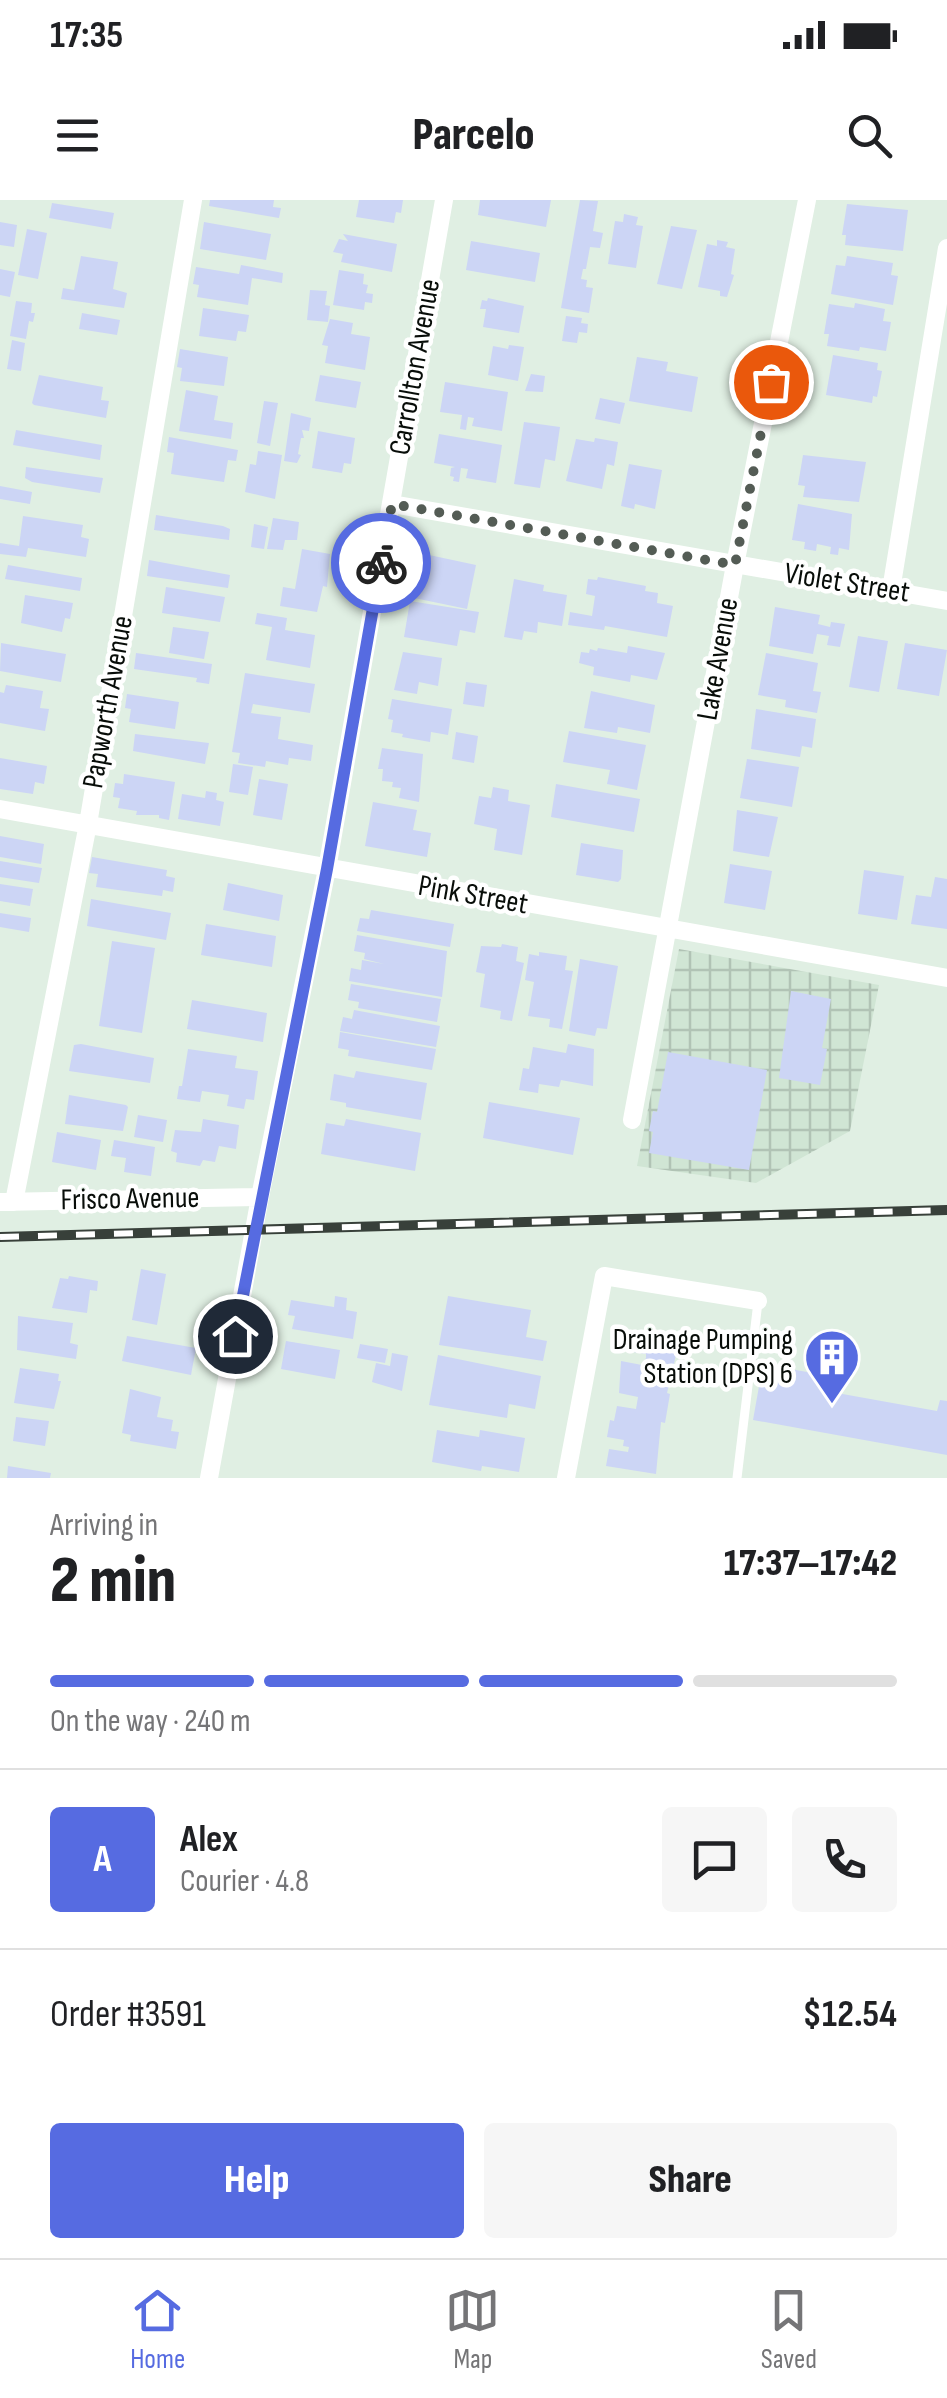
<!DOCTYPE html>
<meta charset="utf-8">
<style>
:root{--surface:#fff;--page:#f6f6f6;--text:#202124;--muted:#757577;--line:#e0e0e0;--accent:#566be1}
body{margin:0;font-family:"Sofia Sans Condensed",sans-serif;background:var(--page);color:var(--text);height:100vh;display:flex;flex-direction:column;font-size:38px;white-space:nowrap}
*{box-sizing:border-box;margin:0}
p{font-size:32px;color:var(--muted)}
.icon{flex:none;width:55px;height:55px;fill:none;stroke:currentColor;stroke-width:2;stroke-linecap:round;stroke-linejoin:round}
.map{position:relative;height:1278px;overflow:hidden}
.details{display:flex;flex-direction:column;background:var(--surface);flex:1}
.details>*{flex:none}
.pin{position:absolute;display:grid;place-items:center;width:85px;height:85px;color:#fff;margin:-42px;border:5px solid #fff;border-radius:50%;box-shadow:0 2px 10px #0007}
.courier{position:absolute;display:grid;place-items:center;width:100px;height:100px;margin:-50px;border:8px solid #566be1;border-radius:50%;background:#fff;color:#222;box-shadow:0 2px 12px #0007}
.head em{font-style:normal;font-weight:800}
.head div{display:flex;flex-direction:column-reverse}
.head{display:flex;align-items:center;justify-content:space-between;height:170px;padding:0 50px}
h1{font-size:65px;font-weight:800;line-height:75px}
.bar{display:grid;grid-template-columns:repeat(4,1fr);gap:15px 10px;align-content:center;height:120px;padding:0 50px}
.bar i{height:12px;border-radius:8px;background:var(--line)}
.bar .current{background:var(--accent)}
.bar p{grid-column:span 4}
.line{display:flex;align-items:center;gap:25px;padding:0 50px;border-top:2px solid var(--line)}
.line div{flex:1}
.round{display:grid;place-items:center;flex:none;width:105px;height:105px;border-radius:10px;background:var(--page)}
.action{display:flex;gap:20px;margin-top:auto;padding:20px 50px}
.action a{flex:1;height:115px;border-radius:10px;background:var(--accent);color:#fff;font-size:40px;font-weight:800;line-height:115px;text-align:center}
.action a+a{background:var(--page);color:var(--text)}
.status{display:flex;justify-content:space-between;align-items:center;height:70px;padding:0 50px;background:var(--surface);direction:ltr}
.status svg{height:28px;fill:currentColor}
header{display:flex;justify-content:space-between;align-items:center;height:130px;padding:0 50px;background:var(--surface);font-size:45px;font-weight:800}
.menu{display:flex;justify-content:space-around;align-items:center;height:140px;border-top:2px solid var(--line);background:var(--surface);font-size:28px;color:var(--muted)}
.menu a{display:grid;justify-items:center;gap:5px}
.menu .current{color:var(--accent)}
.map>svg:first-child{display:block}
.industrial{fill:url(#industrial-grid)}
.building{fill:#ccd5f5}
.lines{fill:none;stroke-linecap:round;stroke-linejoin:round}
.service{stroke:#fff;stroke-width:9}
.minor{stroke:#fff;stroke-width:18}
.rail-casing{stroke:#38403a;stroke-width:10}
.rail{stroke:#fff;stroke-width:6;stroke-dasharray:19;stroke-linecap:butt}
.done{stroke:#545c55;stroke-width:10;stroke-dasharray:0 18}
.route{stroke:#566be1;stroke-width:12}
.labels{text-anchor:middle;dominant-baseline:central;stroke-width:9;stroke-linejoin:round;paint-order:stroke}
.street-label{font-size:30px;fill:#080d09;stroke:#fff}
.poi-label{font-size:30px;fill:#080d09;stroke:#fff;text-anchor:end}
</style>
<div class="status"><b>17:35</b><svg viewBox="0 0 49 12"><path d="M0 12V9h3v3zM5 12V6h3v6zM10 12V3h3v9zM15 12V0h3v12zM26 1h20v11H26zM47 4h2v5h-2z"/></svg></div>
<header><svg class="icon" aria-label="menu" viewBox="0 0 24 24"><path d="M4 6h16M4 12h16M4 18h16"/></svg>Parcelo<svg class="icon" aria-label="search" viewBox="0 0 24 24"><circle cx="10" cy="10" r="6"/><path d="M15 15l6 6"/></svg></header>
<div class="map">
<svg width="947" height="1278" viewBox="0 0 947 1278">
<defs>
<pattern id="industrial-grid" width="8" height="8" patternUnits="userSpaceOnUse" patternTransform="scale(2.5)"><rect width="8" height="8" fill="#d0e5d4"/><path d="M0 4h8M4 0v8" fill="none" stroke="#b1c3b5"/></pattern>
</defs>
<rect width="100%" height="100%" fill="#e0efe3"/>
<path class="industrial" d="M679 749 879 785 850 931 756 983 637 966Z"/>
<path class="building" d="M210 0H274L273 7 281 8 279 18 209 6Z
M359 0H403L401 13 396 12 394 23 356 17Z
M480 0H551L546 27 478 15Z
M580 0 598 1 593 31 603 33 600 48 590 47 586 69H583L581 79 587 80 586 87 593 88 589 113 561 108Z
M52 3 114 13 111 29 49 18Z
M847 4 908 10 903 51 845 45 846 35H842Z
M624 14 638 17 636 25 643 26 636 68 608 64 615 21 623 22Z
M0 22 17 25 14 47 0 45Z
M204 22 271 34 266 60 200 49Z
M671 26 697 30 682 89 657 84Z
M27 29 47 33 38 79 18 75Z
M343 34 397 44 392 72 341 62 343 54 333 52 339 39 348 41Z
M717 40 728 42 726 47 735 49 731 74 734 75 727 97 720 96V91L698 87 707 44 717 46Z
M471 41 540 53 535 82 466 70Z
M81 56 118 62 113 89 127 93 124 108 61 99 63 88 74 90Z
M847 56 893 63 891 75 898 76 893 105 831 94 836 65 845 66Z
M241 65 283 73 282 83 252 78 248 105 197 97 199 85 193 84 196 67 239 74Z
M0 69 15 72 10 97 0 95Z
M339 70 364 74 363 84 368 85 366 93 373 94 372 103 365 102 364 110 333 105Z
M310 90 327 91 325 105 330 106 328 122 307 120Z
M488 98 524 106 519 133 483 127 486 109H480L482 100 487 101Z
M16 101 32 103 31 113H35L33 122 29 121 26 139 10 136Z
M855 103 885 109 883 121 891 122 886 151 860 147 859 151 827 146 829 134H824L829 104 854 108Z
M203 108 249 115 246 132 238 131 236 141 199 136Z
M82 113 120 120 117 135 79 129Z
M566 116 582 118 581 123 588 124 587 133 579 132 577 143 562 141Z
M330 119 353 123 351 134 370 137 365 170 325 163 328 146 322 145Z
M12 140 25 143 21 171 7 169Z
M509 145 524 147 518 181 488 175 493 146 508 149Z
M180 149 228 157 224 186 180 181 182 168 177 167Z
M833 155 878 163 877 170 882 171 877 197 873 196 872 203 826 195Z
M637 157 668 162 666 171 698 177 692 212 629 201Z
M531 174 545 176 543 192 525 191Z
M39 175 103 187 101 200 109 201 106 218 34 205 32 203Z
M320 175 361 182 356 208 315 201Z
M445 182 508 192 502 231 472 226 474 218 468 217 466 230 460 229 462 215 440 212Z
M186 190 218 196 214 220 233 223 231 239 179 231Z
M600 198 625 203 620 224 595 219Z
M264 201 278 203 270 246 257 243Z
M291 213 311 218 309 231 302 230 304 238H301L298 254 301 255 297 263 284 261Z
M524 222 560 227 555 261 545 259 540 288 514 284Z
M16 230 102 245 100 260 13 245Z
M318 231 355 238 351 264 344 263 342 273 312 268Z
M439 234 502 245 496 283 466 278 468 269 461 268 459 282 453 281 454 277 450 276 451 268 455 267 434 263Z
M169 237 238 250 236 261 228 260 224 282 171 274 174 253 167 252Z
M595 238 618 242 614 266 607 264 602 289 566 281 576 239 594 242Z
M258 251 282 255 275 299 245 292 250 264 256 265Z
M803 255 866 262 859 302 803 297 805 286 798 285Z
M629 264 662 270 655 309 635 304 634 309 621 306Z
M26 267 103 278 100 293 32 282 25 278Z
M0 286 32 292 30 304 0 299Z
M798 304 852 314 849 350 839 348 838 355 830 354 831 347 817 344 816 351 804 349 805 342 792 340Z
M156 315 223 326 230 329 229 340 154 330Z
M23 316 83 325 81 337 89 339 86 357 28 348 26 357 0 354V343L19 346Z
M273 318 299 322 297 340H285L283 350 267 349Z
M254 324 268 327 264 349 251 347Z
M302 349 330 354 327 387 323 386 317 412 280 406 283 387 295 389Z
M415 352 476 365 467 409 400 395 403 381H409Z
M149 360 230 375 228 388 147 376Z
M8 365 82 378 80 391 5 379Z
M598 377 646 386 645 391 658 393 657 403 673 406 667 437 605 426 604 430 568 425 570 412 592 416 595 396 586 394 588 379 597 380Z
M514 379 544 385 543 391 567 395 562 426 538 422 537 433 524 431 522 440 504 437Z
M166 387 225 397 220 422 162 413Z
M25 395 73 403 70 419 65 418 62 432 21 423Z
M410 401 479 412 475 433 460 430 457 446 404 437Z
M775 407 820 415 818 424 830 427 831 422 845 424 840 447 827 445 829 436 817 434 813 454 769 446Z
M257 413 287 418 285 430 315 435 310 468 266 460 272 427 255 424Z
M173 427 209 432 204 459 169 453Z
M858 436 888 441 879 492 849 487Z
M1 443 66 454 61 482 0 471Z
M905 443 947 450 939 496 897 489Z
M628 446 665 453 657 480 631 475 630 482 593 475 594 467 579 463 581 452 589 453 590 449 597 451 598 448 627 453Z
M403 452 442 458 438 486 419 482 417 494 394 490Z
M136 453 212 464 209 484 196 482 197 478 134 469Z
M766 453 818 463 813 491 821 492 817 513 785 507 786 500 758 495Z
M245 473 315 484 310 513 253 504 251 513 281 517 278 539 313 545 311 561 289 558 288 565 266 561 265 567 238 563 240 553 232 552Z
M466 482 487 485 484 507 463 504Z
M6 485 43 491 40 508 49 509 45 531 0 523V492L4 493Z
M591 491 655 505 650 533 618 527 617 533 584 528Z
M127 494 179 502 175 529 129 522 131 509 125 508Z
M392 499 452 509 448 535 431 532 430 542 402 537 403 534 391 532 393 520 388 519Z
M756 509 816 519 812 548 802 546 800 557 751 549Z
M569 531 646 545 637 590 607 584 610 570 563 562Z
M456 532 478 536 474 563 452 559Z
M135 534 209 543 205 564 133 551Z
M382 548 423 554 419 602 399 598 401 588 392 587 393 582 382 581 383 569H378Z
M0 558 47 566 44 584 35 582 33 594 0 589Z
M747 559 799 567 792 607 740 598Z
M233 564 253 567 248 595 229 592Z
M124 574 175 582 169 620 159 618V615H136L137 611 118 608 120 598 113 597 115 583 123 584Z
M259 579 288 584 282 620 253 615Z
M556 584 640 599 634 632 551 617Z
M493 587 509 590 508 601 530 605 522 655 494 650 497 629 474 624 479 596 491 598Z
M206 591 217 593 216 600 224 602 220 626 178 619 182 594 205 598Z
M373 602 417 610 413 630 431 633 427 657 365 646Z
M737 610 778 617 769 657 733 651Z
M0 636 44 644 41 664 0 657Z
M581 643 623 650 621 679 618 682 576 675Z
M92 657 167 670 166 676 175 678 173 692 163 690 162 696 96 687 98 674 89 673Z
M0 661 42 668 39 683 0 677Z
M730 664 772 671 765 710 724 703Z
M864 670 904 676 897 720 858 714Z
M935 677 947 679V729L911 724 916 695 931 697Z
M228 683 283 695 279 721 223 710Z
M0 684 33 689 30 706 0 701Z
M91 699 171 713 166 740 87 726Z
M371 710 454 724 450 747 357 731 360 718 369 719Z
M0 713 31 718 29 732 0 727Z
M206 724 276 736 272 767 201 755Z
M357 735 447 751 442 797 349 781 351 768 361 770 362 760 384 764 364 759 365 753 354 751Z
M112 741 155 748 142 833 99 826Z
M502 744 518 747 516 761 524 763 512 821 500 819 501 811 480 807 485 774 476 772 481 746 501 747Z
M539 752 567 756 565 770 573 771 562 829 549 827 550 819 528 816 534 782 525 780 529 754 539 756Z
M580 759 618 766 607 829 597 828 595 836 569 831Z
M351 784 441 799 437 822 358 808 359 802 348 800Z
M791 791 831 799 822 848 827 849 820 885 779 878Z
M192 800 267 813 263 842 187 829Z
M354 810 440 826 436 847 340 831 343 817 352 819Z
M340 832 436 849 432 870 348 856 349 850 338 848Z
M81 844 154 858 150 883 69 871 74 845Z
M568 844 594 849 593 886 561 880 559 887 539 884 538 893 519 890 523 868 529 869 533 847 566 853Z
M188 849 237 856 235 868 258 871 254 900 246 899 244 909 227 906 229 895 202 891 200 902 177 899 179 886H182Z
M668 852 767 870 749 970 649 953 653 932 649 931 653 911 657 912Z
M356 871 427 883 421 920 346 907V903L330 900 334 874 354 878Z
M69 895 126 905 128 907 123 931 65 924Z
M489 902 580 918 573 955 483 938Z
M138 915 167 920 163 942 134 937Z
M203 919 239 925 236 949 219 946 215 962 203 960 200 966 176 962 177 953 171 951 175 930 201 932Z
M346 919 421 933 415 971 321 954 326 923 344 926Z
M57 932 101 940 96 970 52 962Z
M114 940 155 947 151 976 124 972 126 958 111 956Z
M141 1069 166 1074 157 1125 132 1120Z
M69 1076 98 1081 97 1091 90 1090 87 1113 52 1108 60 1078 68 1079Z
M335 1096 347 1098 346 1110 357 1112 353 1139 292 1129 295 1116 288 1115 291 1100 334 1107Z
M448 1096 531 1110 526 1137 547 1141 543 1161 439 1145Z
M18 1116 73 1123 70 1143 78 1145 76 1159 17 1150Z
M630 1134 679 1142 667 1193 670 1194 665 1223 661 1222 656 1274 606 1266 609 1249 628 1252 629 1247 623 1246 624 1240 607 1237 610 1220 614 1221 617 1206 636 1209 638 1197 619 1193 621 1161 642 1165 646 1158V1154L627 1151Z
M127 1136 196 1148 191 1175 122 1161Z
M286 1141 340 1150 335 1179 281 1169Z
M360 1144 388 1149 385 1163 357 1158Z
M392 1153 408 1156 402 1191 372 1182 376 1163 390 1166Z
M438 1155 541 1176 535 1209 509 1204 507 1218 429 1205Z
M763 1164 840 1178 837 1193 937 1211 940 1200 947 1201V1255L753 1220Z
M20 1168 59 1174 58 1181H61L54 1209 14 1203Z
M130 1189 161 1197 157 1217 173 1220 171 1231 179 1232 176 1249 130 1241 131 1235 122 1233Z
M16 1217 49 1221 45 1246 13 1241Z
M437 1230 479 1237 480 1230 525 1238 519 1272 482 1266 481 1271 432 1262Z
M8 1266 51 1273 50 1278H7Z"/>
<g class="lines">
<path class="service" d="M737 1278 758 1102"/>
<path class="minor" d="M392 304 947 401
M891 390 947 48
M0 609 947 778
M632 920 735 365 807 0
M0 1002 260 997
M14 1002 88 624 193 0
M209 1278 260 997 327 669 444 0
M566 1278 604 1076 758 1101"/>
<g class="rail-casing">
<path id="rail" d="M0 1037 947 1010"/>
</g>
<use href="#rail" class="rail"/>
</g>
<g class="lines">
<path class="done" d="M381 363 392 304 735 365 771 182"/>
<path class="route" d="M235 1136 327 669 381 363"/>
</g>
<defs>
<g id="building-pin" transform="scale(2.875)"><path d="M0 17L-7.5 6A9.5 9.5 0 1 1 7.5 6Z" fill="#566be1" stroke="#fff"/><path d="M-4-6H4V6H1V3H-1V6H-4ZM-2.5-4.3h1.7v1.8h-1.7ZM.8-4.3h1.7v1.8H.8ZM-2.5-1h1.7V.8h-1.7ZM.8-1h1.7V.8H.8Z" fill="#fff"/></g>
</defs>
<g fill-rule="evenodd">
<use href="#building-pin" x="832" y="1157"/>
</g>
<g class="labels">
<g class="street-label">
<text transform="translate(415 167) rotate(-80)">Carrollton Avenue</text>
<text transform="translate(847 383) rotate(9)">Violet Street</text>
<text transform="translate(718 459) rotate(-80)">Lake Avenue</text>
<text transform="translate(108 502) rotate(-80)">Papworth Avenue</text>
<text transform="translate(473 695) rotate(10)">Pink Street</text>
<text transform="translate(130 999) rotate(-1)">Frisco Avenue</text>
</g>
<g class="poi-label">
<text x="793" y="1140">Drainage Pumping<tspan x="793" dy="34">Station (DPS) 6</tspan></text>
</g>
</g>
</svg>
<div class="pin" style="left:771px;top:182px;background:#ea580c"><svg class="icon" aria-label="bag" viewBox="0 0 24 24"><path d="M5 8h14l-1 12H6zM9 8a3 3 0 0 1 6 0"/></svg></div>
<div class="pin" style="left:235px;top:1136px;background:#1f2937"><svg class="icon" aria-label="home" viewBox="0 0 24 24"><path d="M3 11l9-7 9 7M6 9v11h12V9"/></svg></div>
<div class="courier" style="left:381px;top:363px"><svg class="icon" aria-label="bike" viewBox="0 0 24 24"><circle cx="6" cy="16" r="4"/><circle cx="18" cy="16" r="4"/><path d="M6 16l4-8h5l3 8M10 8l3 8H6M13 5h3"/></svg></div>
</div>
<section class="details">
<div class="head"><div><h1>2 min</h1><p>Arriving in</p></div><em>17:37–17:42</em></div>
<div class="bar"><i class="current"></i><i class="current"></i><i class="current"></i><i></i><p>On the way · 240 m</p></div>
<div class="line" style="height:180px"><b class="round" style="background:var(--accent);color:#fff">A</b><div><b>Alex</b><p>Courier · 4.8</p></div><a class="round"><svg class="icon" aria-label="chat" viewBox="0 0 24 24"><path d="M4 5h16v11H9l-5 4z"/></svg></a><a class="round"><svg class="icon" aria-label="phone" viewBox="0 0 24 24"><path d="M5 4h4l2 5-3 2q2 4 5 5l2-3 5 2v4C11 20 4 13 5 4z"/></svg></a></div>
<div class="line" style="height:130px"><div>Order #3591</div><b>$12.54</b></div>
<div class="action"><a>Help</a><a>Share</a></div>
</section>
<nav class="menu">
<a class="current"><svg class="icon" aria-label="home" viewBox="0 0 24 24"><path d="M3 11l9-7 9 7M6 9v11h12V9"/></svg>Home</a>
<a><svg class="icon" aria-label="map" viewBox="0 0 24 24"><path d="M3 6l6-2 6 2 6-2v14l-6 2-6-2-6 2zM9 4v14M15 6v14"/></svg>Map</a>
<a><svg class="icon" aria-label="saved" viewBox="0 0 24 24"><path d="M7 4h10v16l-5-4-5 4z"/></svg>Saved</a>
</nav>
